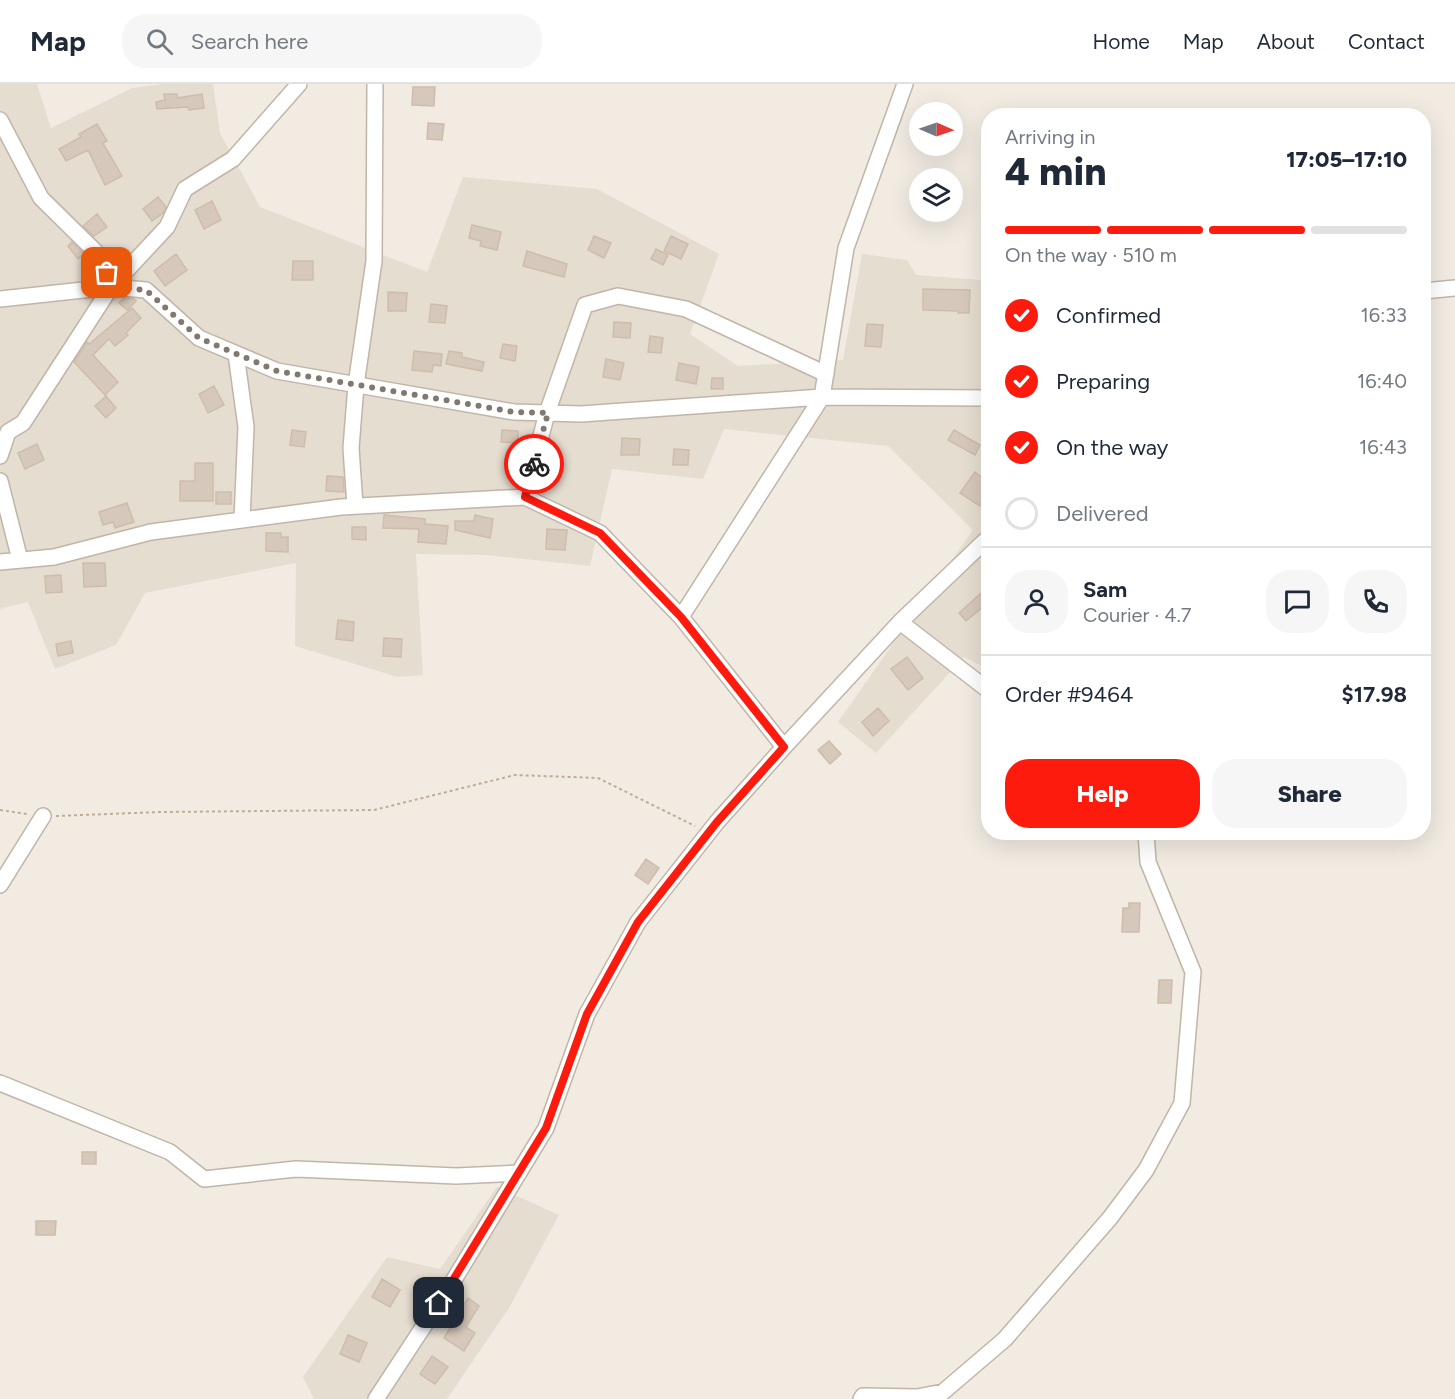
<!DOCTYPE html>
<meta charset="utf-8">
<style>
:root{--surface:#fff;--page:#f6f6f7;--text:#1f2937;--muted:#747a83;--line:#e0e1e3;--accent:#fd1b0e}
body{margin:0;font-family:Figtree,sans-serif;background:var(--page);color:var(--text);height:100vh;display:flex;flex-direction:column;font-size:22px;white-space:nowrap}
*{box-sizing:border-box;margin:0}
p{font-size:20px;color:var(--muted)}
.icon{flex:none;width:33px;height:33px;fill:none;stroke:currentColor;stroke-width:2;stroke-linecap:round;stroke-linejoin:round}
.map{position:relative;flex:1;overflow:hidden}
.side{position:absolute;left:981px;top:24px;width:450px;height:732px;display:flex;flex-direction:column;background:var(--surface);border-radius:24px;box-shadow:0 6px 24px #0002}
.side>*{flex:none}
.needle{width:39px;rotate:92deg}
.tools{position:absolute;left:909px;top:18px;display:grid;gap:12px}
.tools a{display:grid;place-items:center;width:54px;height:54px;border-radius:50%;background:var(--surface);box-shadow:0 6px 24px #0002;font-size:30px}
.pin{position:absolute;display:grid;place-items:center;width:51px;height:51px;color:#fff;margin:-26px;border-radius:12px;box-shadow:0 3px 9px #0006}
.courier{position:absolute;display:grid;place-items:center;width:60px;height:60px;margin:-30px;border:4px solid #fd1b0e;border-radius:50%;background:#fff;color:#222;box-shadow:0 2px 8px #0007}
.summary em{font-style:normal;font-weight:800}
.summary div{display:flex;flex-direction:column-reverse}
.summary{display:flex;align-items:center;justify-content:space-between;height:102px;padding:0 24px}
h1{font-size:39px;font-weight:800;line-height:45px}
.bar{display:grid;grid-template-columns:repeat(4,1fr);gap:9px 6px;align-content:center;height:72px;padding:0 24px}
.bar i{height:8px;border-radius:4px;background:var(--line)}
.bar .on{background:var(--accent)}
.bar p{grid-column:span 4}
.line{display:flex;align-items:center;gap:15px;padding:0 24px;border-top:2px solid var(--line)}
.line div{flex:1}
.round{display:grid;place-items:center;flex:none;width:63px;height:63px;border-radius:24px;background:var(--page)}
ol{padding:0 24px;list-style:none}
li{display:flex;align-items:center;gap:18px;height:66px}
li p{margin-inline-start:auto}
li .icon{padding:6px;border-radius:50%;background:var(--accent);color:#fff;stroke-width:4}
li:last-child{color:var(--muted)}
li i{width:33px;height:33px;border:3px solid var(--line);border-radius:50%}
.cta{display:flex;gap:12px;margin-top:auto;padding:12px 24px}
.cta a{flex:1;height:69px;border-radius:24px;background:var(--accent);color:#fff;font-size:24px;font-weight:800;line-height:69px;text-align:center}
.cta a+a{background:var(--page);color:var(--text)}
header{display:flex;align-items:center;gap:36px;box-sizing:border-box;height:84px;padding:0 30px;background:var(--surface);border-bottom:2px solid var(--line)}
header strong{font-size:28px}
nav{display:flex;gap:33px;margin-inline-start:auto;font-size:21px}
.search{width:420px;height:54px;background:var(--page);display:flex;align-items:center;gap:15px;box-sizing:border-box;padding:0 21px;border-radius:24px;color:var(--muted);font-size:22px}
.map>svg:first-child{display:block}
.residential{fill:#e5ddd0}
.building{fill:#d6c8ba;stroke:#cebdab;stroke-width:1.5}
.lines{fill:none;stroke-linecap:round;stroke-linejoin:round}
.street-casing{stroke:#c0b5a8;stroke-width:18}
.path{stroke:#beac96;stroke-width:2;stroke-dasharray:3 3;stroke-linecap:butt}
.street{stroke:#fff;stroke-width:15}
.done{stroke:#807970;stroke-width:6;stroke-dasharray:0 10.8}
.route{stroke:#fd1b0e;stroke-width:8}
</style>
<header>
<strong>Map</strong>
<div class="search"><svg class="icon" aria-label="search" viewBox="0 0 24 24"><circle cx="10" cy="10" r="6"/><path d="M15 15l6 6"/></svg>Search here</div>
<nav><a>Home</a><a>Map</a><a>About</a><a>Contact</a></nav>
</header>
<div class="map">
<svg width="1455" height="1315" viewBox="0 0 1455 1315">
<rect width="100%" height="100%" fill="#f1ebe2"/>
<path class="residential" d="M0 0H37L51 44 132 4 164 0H213L220 49 260 123 427 188 463 93 597 105 719 170 690 250 738 282 843 276 862 170 907 176 916 191 981 196 982 235 988 234V585L964 573 876 669 838 638 973 446 888 362 724 345 703 395 612 385 590 482 486 471 416 470 423 591 398 593 295 562 296 479 145 509 116 561 55 585 28 518 0 525Z
M497 1103 559 1131 509 1224 447 1315H314L303 1293 387 1173 440 1185Z"/>
<path class="building" d="M413 3H435L434 22 412 21Z
M164 10H177V14L202 10 204 24 189 26 188 23 157 25 156 18 165 16Z
M428 39 444 40 442 56 427 55Z
M97 40 107 57 103 59 122 92 105 101 88 66 66 77 59 65 81 53 79 50Z
M158 113 166 123 163 129 152 137 143 125Z
M212 117 221 136 204 145 195 126Z
M97 130 107 143 94 152 83 142Z
M472 141 501 148 497 166 480 162 481 157 469 154Z
M594 152 611 159 604 174 588 166Z
M671 152 688 160 681 175 664 167Z
M72 158 84 170 78 175 68 162Z
M656 165 668 171 663 181 651 175Z
M527 167 567 180 564 193 523 182Z
M176 170 187 186 165 202 154 187Z
M293 177H313V196H292Z
M923 205 970 206 969 229H958V227L923 226Z
M388 208 407 209 406 227H388Z
M124 214 134 215 136 217 127 226 119 219Z
M431 220 447 222 445 239 429 238Z
M132 224 141 234 126 249 128 251 115 262 109 255 93 271 118 298 105 311 74 278 87 258 89 260Z
M614 238 631 239 630 254 613 253Z
M867 240 883 241 881 263 865 262Z
M650 252 663 254 661 269 648 268Z
M503 260 517 262 515 277 500 274Z
M414 267 442 270 441 282 433 281 432 288 412 286Z
M449 267 462 269V273L484 278 482 287 446 280Z
M606 275 624 279 620 296 603 293Z
M679 279 699 283 696 300 676 296Z
M712 294H723V305H711Z
M214 302 224 321 208 329 199 310Z
M106 312 116 324 106 334 95 322Z
M292 346 306 348 304 363 290 361Z
M502 346 518 347V359L501 358Z
M954 346 980 361 975 371 948 356Z
M622 354 640 355 639 371H621Z
M37 360 44 376 25 385 18 369Z
M674 365 689 366 688 381H673Z
M195 379H213V417H180V397H195Z
M975 388 988 398V410L980 422 960 409Z
M327 392 343 393 344 408 326 407Z
M216 408H231V420H216Z
M127 419 134 438 115 444 113 438 103 441 99 428Z
M384 431 425 435V440L448 442 446 460 418 458 419 445 383 444Z
M475 431 493 435 490 454 455 446V437H474Z
M352 443H366V456L352 455Z
M547 445 567 446 565 466 546 465Z
M266 449H281V453H288V468L266 467Z
M83 479H105L106 502 84 503Z
M61 491 62 508 46 509 45 492Z
M988 503V530L983 523 966 537 959 529Z
M338 536 354 538 353 557 336 555Z
M384 554 402 555 401 573 383 572Z
M71 557 73 569 58 572 56 560Z
M907 573 923 594 908 606 891 585Z
M878 624 889 637 873 652 862 638Z
M829 657 841 670 830 680 818 666Z
M646 775 659 784 648 800 635 791Z
M1129 819H1140L1139 848H1122L1123 824H1129Z
M1159 896H1172L1171 919H1158Z
M82 1068H96V1080H82Z
M36 1137H56L55 1151H36Z
M382 1195 400 1206 390 1223 372 1213Z
M468 1214 479 1222 466 1243 475 1249 464 1267 444 1254Z
M348 1251 367 1259 359 1278 340 1270Z
M432 1272 448 1283 435 1300 420 1290Z"/>
<g class="lines">
<g class="street-casing">
<path id="street" d="M0 36 41 114 103 175 111 203
M1424 207 1455 204
M0 215 111 203 146 206 199 254 277 287 514 328 581 330 822 313 988 314
M236 270 246 343 242 436
M0 372 8 348 23 339 111 203 167 143 185 105 233 75 299 0
M0 397 20 476
M525 413 547 329 585 221 618 212 686 225 826 290
M355 422 351 364 356 301 374 177 375 0
M0 478 54 473 151 448 341 423 525 413 600 449 681 533 784 663
M681 533 822 313 846 164 905 0
M900 538 988 606
M0 801 43 732
M0 999 170 1068 204 1095 296 1085 456 1092 519 1089
M376 1315 452 1199 546 1044 587 930 638 838 717 738 784 663 900 538 988 454
M861 1315 863 1312 917 1313 943 1308 1005 1255 1110 1134 1146 1086 1182 1019 1193 888 1148 778 1146 748"/>
</g>
<path class="path" d="M0 726 27 730
M56 732 160 728 374 726 515 691 598 694 695 742"/>
<use href="#street" class="street"/>
</g>
<g class="lines">
<path class="done" d="M107 189 111 203 146 206 199 254 277 287 514 328 548 329 534 380"/>
<path class="route" d="M439 1219 546 1044 587 930 638 838 717 738 784 663 681 533 600 449 525 413 534 380"/>
</g>
</svg>
<div class="tools">
<a><svg class="needle" viewBox="-14 -14 28 28"><path d="M0-13l5 13h-10z" fill="#e53935"/><path d="M0 13l5-13h-10z" fill="#747a83"/></svg></a>
<a><svg class="icon" aria-label="layers" viewBox="0 0 24 24"><path d="M12 4l9 5-9 5-9-5zM3 14l9 5 9-5"/></svg></a>
</div>
<div class="pin" style="left:107px;top:189px;background:#ea580c"><svg class="icon" aria-label="bag" viewBox="0 0 24 24"><path d="M5 8h14l-1 12H6zM9 8a3 3 0 0 1 6 0"/></svg></div>
<div class="pin" style="left:439px;top:1219px;background:#1f2937"><svg class="icon" aria-label="home" viewBox="0 0 24 24"><path d="M3 11l9-7 9 7M6 9v11h12V9"/></svg></div>
<div class="courier" style="left:534px;top:380px"><svg class="icon" aria-label="bike" viewBox="0 0 24 24"><circle cx="6" cy="16" r="4"/><circle cx="18" cy="16" r="4"/><path d="M6 16l4-8h5l3 8M10 8l3 8H6M13 5h3"/></svg></div>
<section class="side">
<div class="summary"><div><h1>4 min</h1><p>Arriving in</p></div><em>17:05–17:10</em></div>
<div class="bar"><i class="on"></i><i class="on"></i><i class="on"></i><i></i><p>On the way · 510 m</p></div>
<ol>
<li><svg class="icon" aria-label="check" viewBox="0 0 24 24"><path d="M5 12l5 5 9-10"/></svg>Confirmed<p>16:33</p></li>
<li><svg class="icon" aria-label="check" viewBox="0 0 24 24"><path d="M5 12l5 5 9-10"/></svg>Preparing<p>16:40</p></li>
<li><svg class="icon" aria-label="check" viewBox="0 0 24 24"><path d="M5 12l5 5 9-10"/></svg>On the way<p>16:43</p></li>
<li><i></i>Delivered</li>
</ol>
<div class="line" style="height:108px"><a class="round"><svg class="icon" aria-label="person" viewBox="0 0 24 24"><circle cx="12" cy="8" r="4"/><path d="M4 21q1-7 8-7t8 7"/></svg></a><div><b>Sam</b><p>Courier · 4.7</p></div><a class="round"><svg class="icon" aria-label="chat" viewBox="0 0 24 24"><path d="M4 5h16v11H9l-5 4z"/></svg></a><a class="round"><svg class="icon" aria-label="phone" viewBox="0 0 24 24"><path d="M5 4h4l2 5-3 2q2 4 5 5l2-3 5 2v4C11 20 4 13 5 4z"/></svg></a></div>
<div class="line" style="height:78px"><div>Order #9464</div><b>$17.98</b></div>
<div class="cta"><a>Help</a><a>Share</a></div>
</section>
</div>
